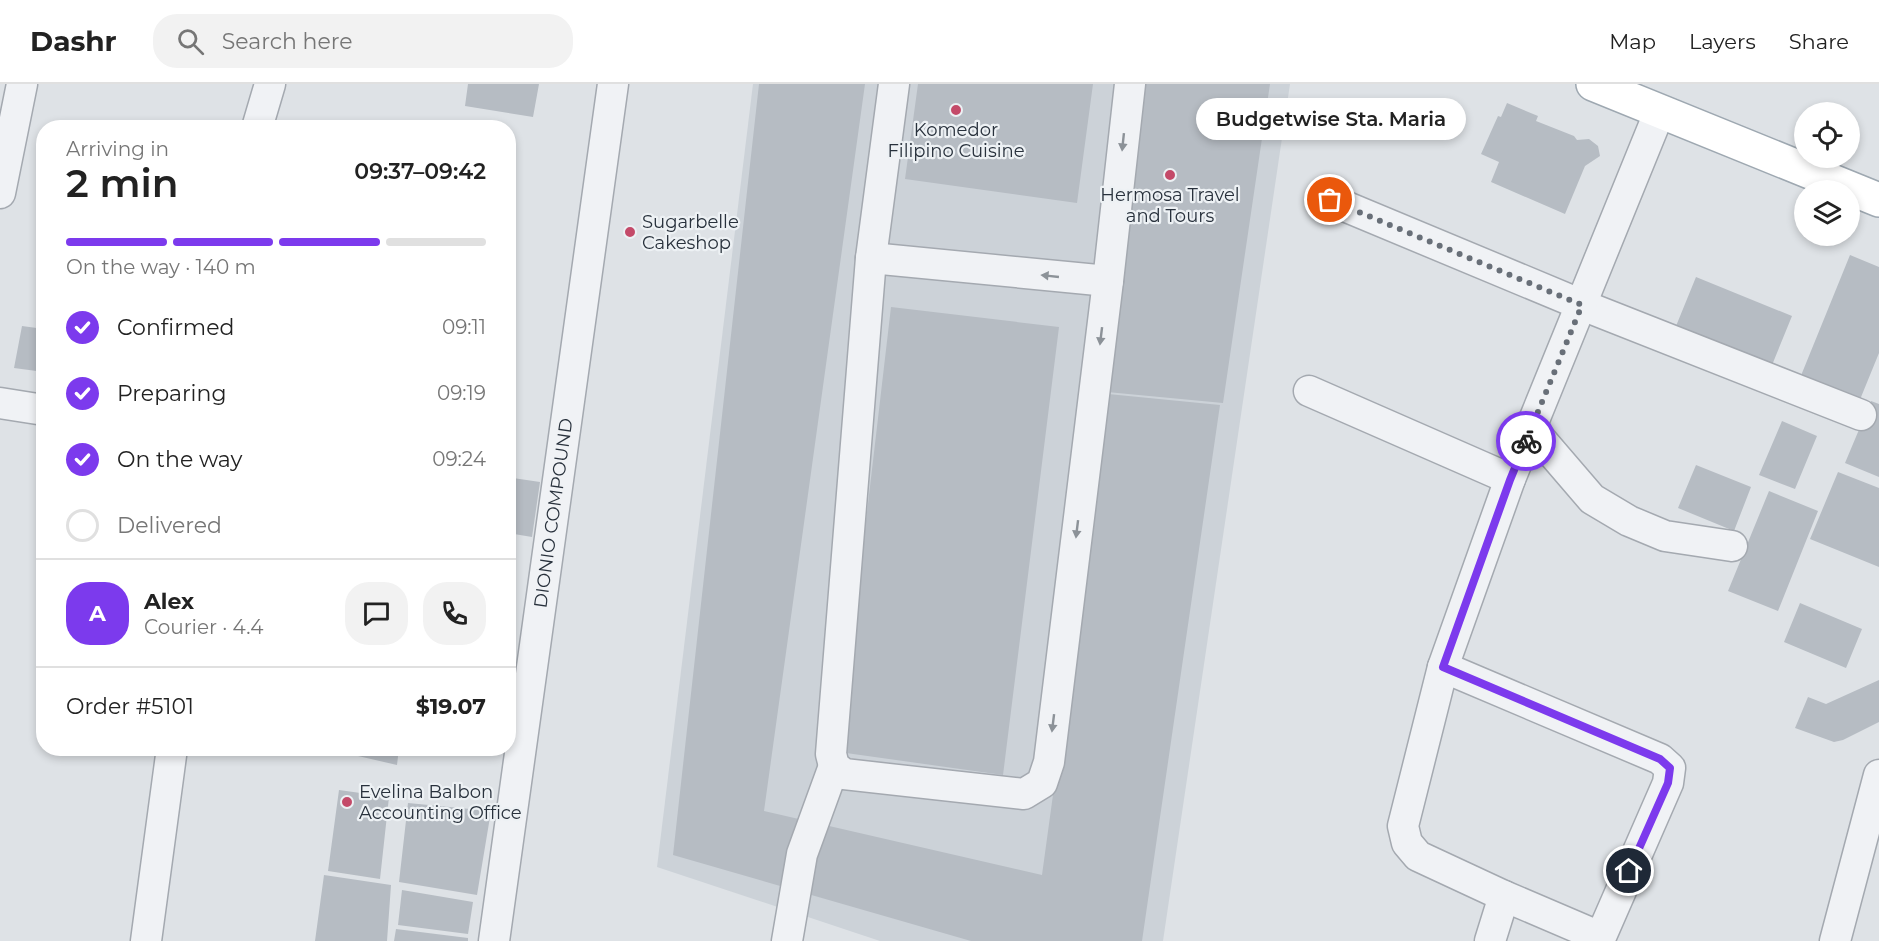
<!DOCTYPE html>
<meta charset="utf-8">
<style>
:root{--surface:#fff;--page:#f2f2f2;--text:#222;--muted:#767676;--line:#e0e0e0;--accent:#7c3aed}
body{margin:0;font-family:Montserrat,sans-serif;background:var(--page);color:var(--text);height:100vh;display:flex;flex-direction:column;font-size:22px;white-space:nowrap}
*{box-sizing:border-box;margin:0}
p{font-size:20px;color:var(--muted)}
.icon{flex:none;width:33px;height:33px;fill:none;stroke:currentColor;stroke-width:2;stroke-linecap:round;stroke-linejoin:round}
.map{position:relative;flex:1;overflow:hidden}
.side{position:absolute;left:36px;top:36px;width:480px;height:636px;display:flex;flex-direction:column;background:var(--surface);border-radius:24px;box-shadow:0 3px 9px #0003}
.side>*{flex:none}
.tools{position:absolute;left:1794px;top:18px;display:grid;gap:12px}
.tools a{display:grid;place-items:center;width:66px;height:66px;border-radius:50%;background:var(--surface);box-shadow:0 3px 9px #0003;font-size:30px}
.pin{position:absolute;display:grid;place-items:center;width:51px;height:51px;color:#fff;margin:-26px;border:3px solid #fff;border-radius:50%;box-shadow:0 2px 6px #0007}
.courier{position:absolute;display:grid;place-items:center;width:60px;height:60px;margin:-30px;border:4px solid #7c3aed;border-radius:50%;background:#fff;color:#222;box-shadow:0 2px 8px #0007}
.bubble{position:absolute;height:42px;border-radius:21px;background:var(--surface);box-shadow:0 3px 9px #0003;font-size:20px;font-weight:600;line-height:42px;text-align:center}
.head em{font-style:normal;font-weight:600}
.head div{display:flex;flex-direction:column-reverse}
.head{display:flex;align-items:center;justify-content:space-between;height:102px;padding:0 30px}
h1{font-size:39px;font-weight:600;line-height:45px}
.bar{display:grid;grid-template-columns:repeat(4,1fr);gap:9px 6px;align-content:center;height:72px;padding:0 30px}
.bar i{height:8px;border-radius:4px;background:var(--line)}
.bar .current{background:var(--accent)}
.bar p{grid-column:span 4}
.line{display:flex;align-items:center;gap:15px;padding:0 30px;border-top:2px solid var(--line)}
.line div{flex:1}
.round{display:grid;place-items:center;flex:none;width:63px;height:63px;border-radius:24px;background:var(--page)}
ol{padding:0 30px;list-style:none}
li{display:flex;align-items:center;gap:18px;height:66px}
li p{margin-inline-start:auto}
li .icon{padding:6px;border-radius:50%;background:var(--accent);color:#fff;stroke-width:4}
li:last-child{color:var(--muted)}
li i{width:33px;height:33px;border:3px solid var(--line);border-radius:50%}
header{display:flex;align-items:center;gap:36px;box-sizing:border-box;height:84px;padding:0 30px;background:var(--surface);border-bottom:2px solid var(--line)}
header strong{font-size:28px}
nav{display:flex;gap:33px;margin-inline-start:auto;font-size:21px}
.search{width:420px;height:54px;background:var(--page);display:flex;align-items:center;gap:15px;box-sizing:border-box;padding:0 21px;border-radius:24px;color:var(--muted);font-size:22px}
.map>svg:first-child{display:block}
.built{fill:#ccd2d8}
.building{fill:#b6bcc3}
.lines{fill:none;stroke-linecap:round;stroke-linejoin:round}
.minor-casing{stroke:#a4a9b0;stroke-width:33}
.major-casing{stroke:#9ea8b1;stroke-width:36}
.minor{stroke:#f0f2f5;stroke-width:30}
.major{stroke:#fff;stroke-width:33}
.oneway{fill:#8c9298}
.done{stroke:#686f78;stroke-width:6;stroke-dasharray:0 10.8}
.route{stroke:#7c3aed;stroke-width:8}
.poi-dot{fill:#c44a69;stroke:#edf1f4;stroke-width:2}
.labels{text-anchor:middle;dominant-baseline:central;stroke-width:4.5;stroke-linejoin:round;paint-order:stroke}
.poi-label{font-size:18px;fill:#28313c;stroke:#edf1f4}
.street-label{font-size:18px;fill:#28313c;stroke:#edf1f4}
</style>
<header>
<strong>Dashr</strong>
<div class="search"><svg class="icon" aria-label="search" viewBox="0 0 24 24"><circle cx="10" cy="10" r="6"/><path d="M15 15l6 6"/></svg>Search here</div>
<nav><a>Map</a><a>Layers</a><a>Share</a></nav>
</header>
<div class="map">
<svg width="1879" height="857" viewBox="0 0 1879 857">
<rect width="100%" height="100%" fill="#dee2e6"/>
<path class="built" d="M753 0H1290L1163 857H880L657 783Z"/>
<path class="building" d="M468 0H539L533 33 465 22Z
M759 0H865L764 727 1042 791 1108 310 1220 321 1142 857H971L673 771Z
M918 0H1093L1077 119 905 95Z
M1146 0H1270L1223 319 1107 308Z
M1507 19 1538 32 1536 37 1574 52 1577 56 1589 55 1598 62 1600 72 1585 82 1565 130 1491 98 1499 78 1481 70 1498 32 1501 33Z
M1850 171 1879 183V269L1859 318 1800 294Z
M1696 193 1792 232 1770 286 1674 247Z
M891 223 1059 243 1003 691 839 668Z
M22 242 44 245V288L14 284Z
M1871 317 1879 320V393L1845 379Z
M1782 337 1817 352 1795 405 1759 391Z
M1696 381 1751 403 1734 447 1678 424Z
M1838 388 1879 404V483L1810 455Z
M513 394 540 398 532 453 508 449V423Z
M1769 407 1818 427 1778 527 1728 507Z
M1800 519 1862 545 1846 584 1784 558Z
M1879 596V638L1843 656 1834 658 1795 644 1808 613 1826 620Z
M359 664H399L397 681 358 672Z
M339 706 389 713 380 795 328 787Z
M408 719 491 727 477 811 399 798Z
M324 791 391 801 387 857H315Z
M402 806 473 818 468 850 398 841Z
M396 845 468 854V857H394Z"/>
<g class="lines">
<g class="minor-casing">
<g id="minor">
<path d="M894 0 871 174 831 670 834 682 844 690 1024 710 1042 699 1049 678 1108 197 1130 0"/>
<path d="M257 44 270 0"/>
<path d="M0 109 22 0"/>
<path d="M1330 116 1582 221 1861 331"/>
<path d="M871 174 1108 197"/>
<path d="M1309 307 1510 395"/>
<path d="M0 319 44 326"/>
<path d="M1531 344 1592 415 1629 437 1665 452 1732 462"/>
<path d="M1443 583 1660 675 1670 684 1668 699 1599 857"/>
<path d="M1600 853 1504 812 1418 772 1407 759 1403 742 1443 583 1510 395 1659 29"/>
<path d="M146 857 172 664"/>
<path id="s1" d="M494 857 613 0"/>
<path d="M787 857 802 770 834 682"/>
<path d="M1490 857 1504 812"/>
<path d="M1835 857 1879 691"/>
</g>
</g>
<g class="major-casing">
<path id="major" d="M1593 0 1879 116"/>
</g>
<use href="#minor" class="minor"/>
<use href="#major" class="major"/>
</g>
<defs><path id="oneway-solid" d="M-6-.8H1V-3.2L6.5 0L1 3.2V.8H-6Z" transform="scale(1.5)"/></defs>
<g class="oneway">
<use href="#oneway-solid" transform="translate(1123 58) rotate(96)"/>
<use href="#oneway-solid" transform="translate(1050 192) rotate(-174)"/>
<use href="#oneway-solid" transform="translate(1101 252) rotate(97)"/>
<use href="#oneway-solid" transform="translate(1077 445) rotate(97)"/>
<use href="#oneway-solid" transform="translate(1053 639) rotate(97)"/>
</g>
<g class="lines">
<path class="done" d="M1330 116 1582 221 1526 357"/>
<path class="route" d="M1526 357 1510 396 1443 583 1660 675 1670 684 1668 699 1629 787"/>
</g>
<g class="poi-dot">
<circle cx="956" cy="26" r="6"/>
<circle cx="1170" cy="91" r="6"/>
<circle cx="630" cy="148" r="6"/>
<circle cx="347" cy="718" r="6"/>
</g>
<g class="labels">
<g class="poi-label">
<text x="956" y="46">Komedor<tspan x="956" dy="21">Filipino Cuisine</tspan></text>
<text x="1170" y="111">Hermosa Travel<tspan x="1170" dy="21">and Tours</tspan></text>
<text x="642" y="138" text-anchor="start">Sugarbelle<tspan x="642" dy="21">Cakeshop</tspan></text>
<text x="359" y="708" text-anchor="start">Evelina Balbon<tspan x="359" dy="21">Accounting Office</tspan></text>
</g>
<g class="street-label">
<text stroke="none"><textPath href="#s1" startOffset="432">DIONIO COMPOUND</textPath></text>
</g>
</g>
</svg>
<div class="tools">
<a><svg class="icon" aria-label="locate" viewBox="0 0 24 24"><circle cx="12" cy="12" r="6"/><path d="M12 2v4M12 18v4M2 12h4M18 12h4"/></svg></a>
<a><svg class="icon" aria-label="layers" viewBox="0 0 24 24"><path d="M12 4l9 5-9 5-9-5zM3 14l9 5 9-5"/></svg></a>
</div>
<div class="pin" style="left:1330px;top:116px;background:#ea580c"><svg class="icon" aria-label="bag" viewBox="0 0 24 24"><path d="M5 8h14l-1 12H6zM9 8a3 3 0 0 1 6 0"/></svg></div>
<div class="pin" style="left:1629px;top:787px;background:#1f2937"><svg class="icon" aria-label="home" viewBox="0 0 24 24"><path d="M3 11l9-7 9 7M6 9v11h12V9"/></svg></div>
<div class="courier" style="left:1526px;top:357px"><svg class="icon" aria-label="bike" viewBox="0 0 24 24"><circle cx="6" cy="16" r="4"/><circle cx="18" cy="16" r="4"/><path d="M6 16l4-8h5l3 8M10 8l3 8H6M13 5h3"/></svg></div>
<div class="bubble" style="left:1196px;top:14px;width:270px">Budgetwise Sta. Maria</div>
<section class="side">
<div class="head"><div><h1>2 min</h1><p>Arriving in</p></div><em>09:37–09:42</em></div>
<div class="bar"><i class="current"></i><i class="current"></i><i class="current"></i><i></i><p>On the way · 140 m</p></div>
<ol>
<li><svg class="icon" aria-label="check" viewBox="0 0 24 24"><path d="M5 12l5 5 9-10"/></svg>Confirmed<p>09:11</p></li>
<li><svg class="icon" aria-label="check" viewBox="0 0 24 24"><path d="M5 12l5 5 9-10"/></svg>Preparing<p>09:19</p></li>
<li><svg class="icon" aria-label="check" viewBox="0 0 24 24"><path d="M5 12l5 5 9-10"/></svg>On the way<p>09:24</p></li>
<li><i></i>Delivered</li>
</ol>
<div class="line" style="height:108px"><b class="round" style="background:var(--accent);color:#fff">A</b><div><b>Alex</b><p>Courier · 4.4</p></div><a class="round"><svg class="icon" aria-label="chat" viewBox="0 0 24 24"><path d="M4 5h16v11H9l-5 4z"/></svg></a><a class="round"><svg class="icon" aria-label="phone" viewBox="0 0 24 24"><path d="M5 4h4l2 5-3 2q2 4 5 5l2-3 5 2v4C11 20 4 13 5 4z"/></svg></a></div>
<div class="line" style="height:78px"><div>Order #5101</div><b>$19.07</b></div>
</section>
</div>
